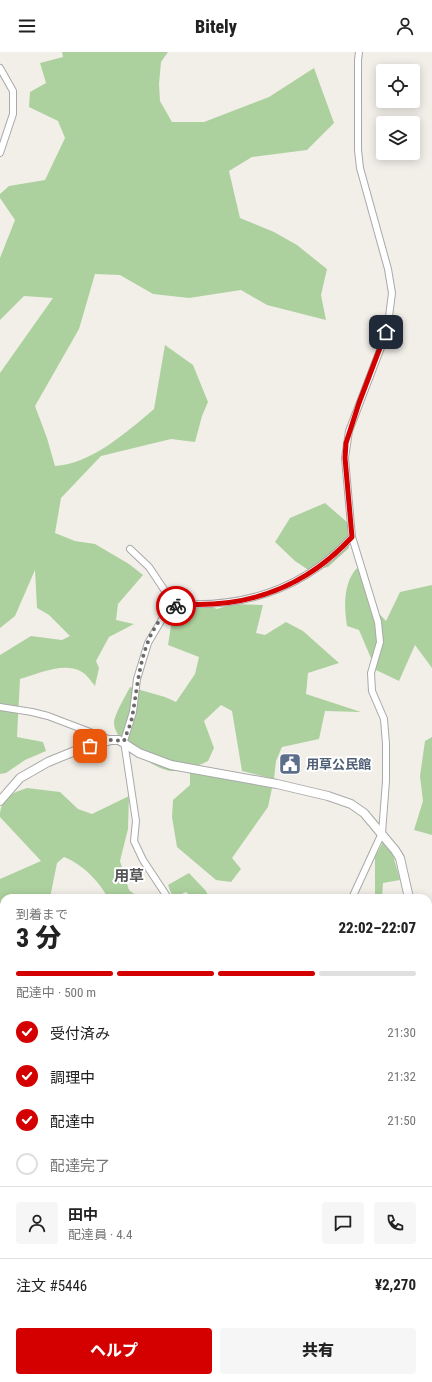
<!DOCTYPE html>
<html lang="ja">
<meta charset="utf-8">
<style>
:root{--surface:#fff;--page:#f6f6f6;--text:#222;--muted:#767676;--line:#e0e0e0;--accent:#d40000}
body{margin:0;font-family:"Roboto Condensed","Noto Sans JP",sans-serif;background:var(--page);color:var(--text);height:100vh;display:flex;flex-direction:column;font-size:15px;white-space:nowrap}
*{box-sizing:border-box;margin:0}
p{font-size:13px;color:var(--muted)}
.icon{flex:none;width:22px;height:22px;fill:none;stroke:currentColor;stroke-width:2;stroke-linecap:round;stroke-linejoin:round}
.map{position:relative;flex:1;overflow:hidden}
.panel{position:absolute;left:0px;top:842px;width:432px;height:488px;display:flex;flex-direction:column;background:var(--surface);border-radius:12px 12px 0 0;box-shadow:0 2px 10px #0003}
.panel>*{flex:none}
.fabs{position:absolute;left:376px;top:12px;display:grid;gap:8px}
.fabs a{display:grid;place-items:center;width:44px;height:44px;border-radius:4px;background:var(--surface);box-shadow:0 2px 10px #0003;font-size:20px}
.pin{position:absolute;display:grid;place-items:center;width:34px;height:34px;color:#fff;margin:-17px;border-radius:8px;box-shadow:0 2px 6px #0006}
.courier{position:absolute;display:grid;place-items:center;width:40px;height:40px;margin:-20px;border:3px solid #d40000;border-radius:50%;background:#fff;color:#222;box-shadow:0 1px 5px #0007}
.overview em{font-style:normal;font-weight:800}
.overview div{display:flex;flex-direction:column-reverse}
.overview{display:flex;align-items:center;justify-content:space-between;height:68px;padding:0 16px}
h1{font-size:26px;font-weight:800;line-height:30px}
.bar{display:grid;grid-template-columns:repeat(4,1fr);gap:6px 4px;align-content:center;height:48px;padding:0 16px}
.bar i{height:5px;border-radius:3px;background:var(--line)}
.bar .active{background:var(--accent)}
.bar p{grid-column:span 4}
.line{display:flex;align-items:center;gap:10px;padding:0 16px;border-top:1px solid var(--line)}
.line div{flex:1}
.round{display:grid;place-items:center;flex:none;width:42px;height:42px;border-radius:4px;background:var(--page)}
ol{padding:0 16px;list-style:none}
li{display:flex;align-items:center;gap:12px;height:44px}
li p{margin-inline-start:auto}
li .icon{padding:4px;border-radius:50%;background:var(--accent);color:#fff;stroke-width:4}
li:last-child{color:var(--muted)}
li i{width:22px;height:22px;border:2px solid var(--line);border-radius:50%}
.cta{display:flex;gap:8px;margin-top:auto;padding:8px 16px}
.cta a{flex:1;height:46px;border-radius:4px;background:var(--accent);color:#fff;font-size:16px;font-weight:800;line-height:46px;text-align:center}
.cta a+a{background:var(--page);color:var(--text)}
header{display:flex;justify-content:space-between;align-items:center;height:52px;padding:0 16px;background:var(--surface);font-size:18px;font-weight:800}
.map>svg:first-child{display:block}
.forest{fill:#add19e}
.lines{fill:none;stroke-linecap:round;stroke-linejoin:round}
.stream{stroke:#aad3df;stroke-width:1.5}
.minor-casing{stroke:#a9a9a9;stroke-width:8}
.tertiary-casing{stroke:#a9a9a9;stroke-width:10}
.minor{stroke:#fff;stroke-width:6}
.tertiary{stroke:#fff;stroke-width:8}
.done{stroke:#6b6a68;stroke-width:4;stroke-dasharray:0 7.2}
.route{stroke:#d40000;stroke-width:5}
.labels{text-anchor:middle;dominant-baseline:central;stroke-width:4;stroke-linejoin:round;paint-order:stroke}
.service-label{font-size:13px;font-weight:bold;fill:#4e5e75;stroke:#fff;text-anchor:start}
.quarter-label{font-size:15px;font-weight:bold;fill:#555;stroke:#fff}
</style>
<header><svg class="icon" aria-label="menu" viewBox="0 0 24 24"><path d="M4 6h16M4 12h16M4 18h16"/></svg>Bitely<svg class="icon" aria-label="person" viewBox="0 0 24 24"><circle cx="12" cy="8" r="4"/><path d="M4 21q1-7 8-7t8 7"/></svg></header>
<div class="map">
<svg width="432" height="1330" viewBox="0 0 432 1330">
<rect width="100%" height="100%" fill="#f2efe9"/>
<path class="forest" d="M62 0H168L161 10 159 32 160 49 172 70H204L269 45 314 16 334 71 307 98 252 105 229 119 240 166 274 180 297 193 327 217 321 243 326 268 267 253 241 238 189 246 153 242 120 223 95 222 79 277 35 354 47 386 55 414C91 412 127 380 154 357L165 293 193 313 208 350 202 364 195 390 171 387 101 404 61 446 55 481 75 489 95 492 129 512 143 523 118 552 116 568 134 572 109 585 96 609 99 616 95 634C91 629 87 623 82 620 65 609 37 622 20 627L17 685 43 690 46 699 25 708 6 721 0 722V603L31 584 62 588 70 584 49 563 37 556 35 518 15 564 0 576V321L53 246 24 244 0 268V206L15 168 0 146V142L9 134 45 128 65 86 58 69 29 55 30 40 46 31 40 11 63 5Z
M325 451 348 471 349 496 328 515 310 519 295 509 275 490 290 466Z
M357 516 361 523 369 551 386 569 400 540 432 533V616L415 593 399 629 376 618 359 578 347 574C344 555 343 531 357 516Z
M232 552 263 553 256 581 265 583 286 570 303 579 339 611 308 621 306 642 361 660 325 659 319 687 282 695 276 709 274 727 242 719 232 659 221 653 204 669 214 696 208 709C198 714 181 720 170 719 153 716 114 690 114 671 114 663 126 643 130 635L165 645 176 650 195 622 199 605 168 593 171 574 192 557 207 553 217 557Z
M432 685V783L414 778 423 749 420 724 425 689Z
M190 719 272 736 268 755 232 806 241 817 231 830 216 828 177 795 172 765 173 748 190 733Z
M27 736 60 740 78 757 92 762 129 744 128 777 120 809 129 838 138 845 150 846H108C99 829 82 812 64 805L57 811 50 846H4V919L0 909V827L41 809 0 765C0 747 11 741 27 736Z
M383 790 391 796 400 828 383 831 382 846H375V805Z
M189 821 206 839 209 846H193L186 840 173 846 168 833Z
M428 1059 432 1060V1086L428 1084Z
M0 1092 4 1095V1132L0 1134Z
M0 1272 4 1276V1326H107L105 1330H5L0 1319Z
M245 1326H356L352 1330H240Z"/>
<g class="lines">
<path class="stream" d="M0 1020 4 1026
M428 1159 432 1161"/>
<g class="minor-casing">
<path id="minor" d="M0 16 13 39V62L0 101
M130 497 149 515 175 554
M0 655 32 660 48 664 111 688
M168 846 143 808 134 789 136 769 124 689 133 660 137 627 148 591 164 564 175 554 183 552C249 555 307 534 352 485
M352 846 382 781 386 729V692L384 667 372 639 371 621 380 590 378 570 352 485 345 406 349 379 387 280 392 241 388 217 360 116 358 98V8L359 0
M428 1236 432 1240
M165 1330 169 1326
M234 1330 239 1326"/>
</g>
<g class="tertiary-casing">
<path id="tertiary" d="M0 749 20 726 48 710 80 697 111 688H119L139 701 171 713 277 732 328 744 351 752 364 761 395 798 400 806 409 846
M428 895 432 898"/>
</g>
<use href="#minor" class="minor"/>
<use href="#tertiary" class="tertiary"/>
</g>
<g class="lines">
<path class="done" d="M90 694 111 688 124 689C127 680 132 670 133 660 139 625 142 574 176 554"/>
<path class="route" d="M176 554 183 552C249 556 307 534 352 485L345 406 346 391 359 351 386 280"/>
</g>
<defs>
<g id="civic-square" transform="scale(1.15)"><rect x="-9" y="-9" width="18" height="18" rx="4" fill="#5c6f8a" stroke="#fff"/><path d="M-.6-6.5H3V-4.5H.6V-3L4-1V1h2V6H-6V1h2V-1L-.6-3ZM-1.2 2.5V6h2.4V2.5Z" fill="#fff"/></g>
</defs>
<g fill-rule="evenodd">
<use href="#civic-square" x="290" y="712"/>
</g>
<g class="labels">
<g class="service-label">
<text x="306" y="712">用草公民館</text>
</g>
<g class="quarter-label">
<text x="129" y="824">用草</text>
</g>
</g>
</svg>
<div class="fabs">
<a><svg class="icon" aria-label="locate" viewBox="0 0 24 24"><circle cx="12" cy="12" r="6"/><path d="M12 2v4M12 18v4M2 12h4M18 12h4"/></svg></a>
<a><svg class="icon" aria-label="layers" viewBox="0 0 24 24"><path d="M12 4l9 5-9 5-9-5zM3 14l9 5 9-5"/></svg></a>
</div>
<div class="pin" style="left:90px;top:694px;background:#ea580c"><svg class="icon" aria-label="bag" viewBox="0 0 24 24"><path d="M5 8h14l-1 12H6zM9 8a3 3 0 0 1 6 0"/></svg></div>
<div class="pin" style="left:386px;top:280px;background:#1f2937"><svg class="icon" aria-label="home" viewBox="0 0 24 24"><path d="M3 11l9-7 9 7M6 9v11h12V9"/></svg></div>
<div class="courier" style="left:176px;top:554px"><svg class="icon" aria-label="bike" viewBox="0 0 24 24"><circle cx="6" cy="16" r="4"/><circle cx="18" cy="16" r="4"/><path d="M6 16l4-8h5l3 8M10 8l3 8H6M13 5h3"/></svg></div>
<section class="panel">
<div class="overview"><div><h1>3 分</h1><p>到着まで</p></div><em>22:02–22:07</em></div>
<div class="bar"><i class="active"></i><i class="active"></i><i class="active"></i><i></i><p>配達中 · 500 m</p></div>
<ol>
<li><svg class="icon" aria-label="check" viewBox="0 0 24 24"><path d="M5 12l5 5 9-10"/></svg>受付済み<p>21:30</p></li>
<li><svg class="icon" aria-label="check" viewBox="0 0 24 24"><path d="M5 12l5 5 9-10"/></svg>調理中<p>21:32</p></li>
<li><svg class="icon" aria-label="check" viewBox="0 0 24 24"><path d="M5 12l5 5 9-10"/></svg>配達中<p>21:50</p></li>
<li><i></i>配達完了</li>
</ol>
<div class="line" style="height:72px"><a class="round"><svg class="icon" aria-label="person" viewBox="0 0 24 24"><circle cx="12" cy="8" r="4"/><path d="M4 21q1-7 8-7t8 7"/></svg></a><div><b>田中</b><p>配達員 · 4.4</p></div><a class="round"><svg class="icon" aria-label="chat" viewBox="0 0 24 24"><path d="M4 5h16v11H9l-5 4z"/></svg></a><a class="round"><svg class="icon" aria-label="phone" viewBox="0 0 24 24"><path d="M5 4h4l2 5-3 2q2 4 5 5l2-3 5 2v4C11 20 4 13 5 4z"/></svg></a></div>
<div class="line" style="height:52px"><div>注文 #5446</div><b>¥2,270</b></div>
<div class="cta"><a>ヘルプ</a><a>共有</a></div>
</section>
</div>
